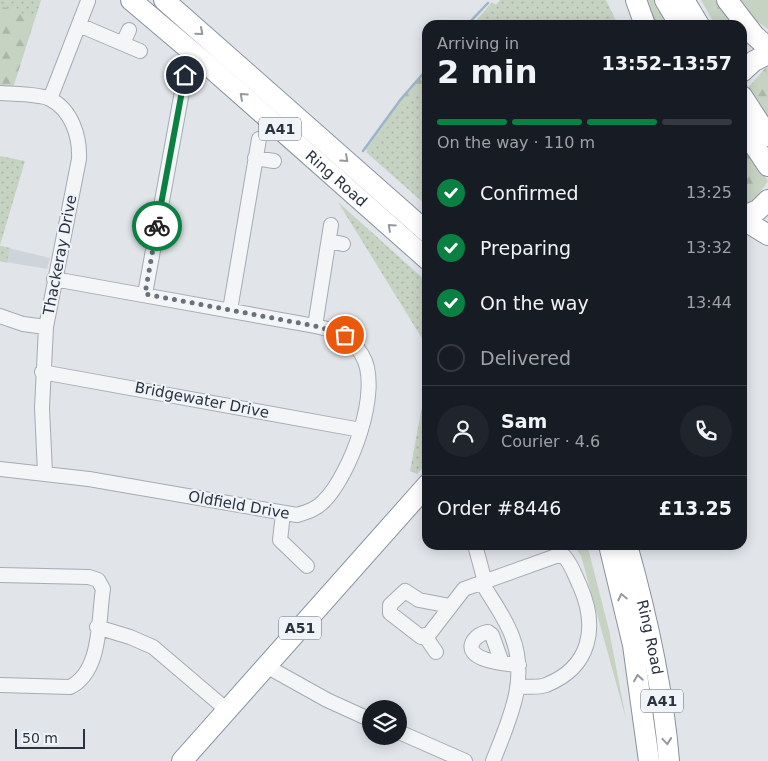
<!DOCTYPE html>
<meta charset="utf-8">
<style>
:root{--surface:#171b24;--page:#20242c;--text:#f1f3f6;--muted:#9ea1a6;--line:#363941;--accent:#0b8043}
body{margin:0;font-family:"DejaVu Sans",sans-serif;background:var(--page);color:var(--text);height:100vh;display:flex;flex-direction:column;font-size:19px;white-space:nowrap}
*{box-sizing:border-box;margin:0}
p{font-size:16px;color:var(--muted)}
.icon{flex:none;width:28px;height:28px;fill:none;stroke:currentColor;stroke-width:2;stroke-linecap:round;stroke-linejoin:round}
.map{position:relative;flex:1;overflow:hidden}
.sheet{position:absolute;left:422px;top:20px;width:325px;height:530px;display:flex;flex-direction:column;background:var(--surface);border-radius:15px;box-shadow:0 2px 12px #0003}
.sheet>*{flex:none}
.tools{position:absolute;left:362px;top:700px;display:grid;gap:10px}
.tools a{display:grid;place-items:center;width:45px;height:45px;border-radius:50%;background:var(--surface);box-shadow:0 2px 12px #0003;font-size:25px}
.scale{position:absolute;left:15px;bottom:12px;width:70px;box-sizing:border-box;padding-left:5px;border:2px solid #293341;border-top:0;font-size:14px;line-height:18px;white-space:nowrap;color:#293341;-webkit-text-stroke:4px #f0f3f7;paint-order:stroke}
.pin{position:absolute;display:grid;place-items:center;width:42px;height:42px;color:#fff;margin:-21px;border:2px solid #fff;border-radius:50%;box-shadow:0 1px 5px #0007}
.courier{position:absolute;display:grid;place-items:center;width:50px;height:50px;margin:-25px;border:4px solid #0b8043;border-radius:50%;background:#fff;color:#222;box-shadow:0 1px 6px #0007}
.headline em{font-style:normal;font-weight:700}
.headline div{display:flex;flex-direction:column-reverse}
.headline{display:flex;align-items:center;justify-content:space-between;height:85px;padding:0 15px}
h1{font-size:32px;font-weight:700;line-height:38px}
.bar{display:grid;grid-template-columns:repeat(4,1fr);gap:8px 5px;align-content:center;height:60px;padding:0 15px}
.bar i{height:6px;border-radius:4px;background:var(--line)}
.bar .current{background:var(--accent)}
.bar p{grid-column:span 4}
.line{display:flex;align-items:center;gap:12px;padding:0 15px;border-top:1px solid var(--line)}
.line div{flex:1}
.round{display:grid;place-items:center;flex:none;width:52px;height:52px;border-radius:26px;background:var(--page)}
ol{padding:0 15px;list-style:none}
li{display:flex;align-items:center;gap:15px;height:55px}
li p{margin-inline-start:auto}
li .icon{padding:5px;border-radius:50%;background:var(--accent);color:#fff;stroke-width:4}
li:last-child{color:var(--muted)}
li i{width:28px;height:28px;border:2px solid var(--line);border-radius:50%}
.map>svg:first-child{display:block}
.built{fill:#cfd4db}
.grass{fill:#c7d3c2}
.forest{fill:url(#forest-firs)}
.park{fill:url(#park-dots)}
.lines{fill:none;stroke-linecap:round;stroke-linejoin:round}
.stream{stroke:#9cb5c9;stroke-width:2.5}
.minor-casing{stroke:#a6abb3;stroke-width:16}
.highway-casing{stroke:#8893a0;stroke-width:22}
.minor{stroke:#f3f5f7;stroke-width:14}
.highway{stroke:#fff;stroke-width:20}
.oneway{stroke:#9499a0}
.done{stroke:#69717c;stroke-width:5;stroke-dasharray:0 9}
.route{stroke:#0b8043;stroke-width:6}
.labels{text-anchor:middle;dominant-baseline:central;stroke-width:4;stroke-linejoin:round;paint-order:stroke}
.shield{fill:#f0f3f7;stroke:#656d78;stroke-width:1}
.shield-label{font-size:14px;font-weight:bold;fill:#293341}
.street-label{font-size:15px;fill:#293341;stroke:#f0f3f7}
</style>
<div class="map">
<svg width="768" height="761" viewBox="0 0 768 761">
<defs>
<pattern id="forest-firs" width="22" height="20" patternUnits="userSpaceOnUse" patternTransform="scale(1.25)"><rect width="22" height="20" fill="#c7d3c2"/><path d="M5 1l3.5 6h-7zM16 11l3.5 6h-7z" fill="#abb6a8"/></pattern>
<pattern id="park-dots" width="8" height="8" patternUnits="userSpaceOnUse" patternTransform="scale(1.25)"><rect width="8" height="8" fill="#c7d3c2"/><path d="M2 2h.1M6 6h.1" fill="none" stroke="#abb6a8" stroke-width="1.8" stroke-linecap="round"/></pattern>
</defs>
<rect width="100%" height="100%" fill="#e1e4e9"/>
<path class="built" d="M0 246 50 258 47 269 0 261Z"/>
<path class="grass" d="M739 0H768V29L752 18Z
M574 545H587L589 552 609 630 626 719 581 556Z"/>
<path class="forest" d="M0 0H41L13 88 0 86Z
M647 0H657L672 25H654Z
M701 0H716L736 25H715Z
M492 2 500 8 484 25H472Z
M768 65V121L746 90Z
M427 70V89L379 160 366 149 402 99Z
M742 142 768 181 753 202 742 206Z"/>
<path class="park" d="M0 0H41L35 18 0 6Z
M500 0H606L618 25H478Z
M427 82V206L366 152Z
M0 156 25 161 0 245Z
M338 202 427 282V463L417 474 410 471 426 385 423 340Z
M0 246 10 248 7 263 0 261Z"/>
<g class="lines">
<path class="stream" d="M467 25 488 3
M363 151 401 99 428 68"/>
<g class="minor-casing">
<path id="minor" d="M79 25 140 51
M123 43 129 30
M0 93C12 94 40 94 50 99 72 110 80 137 79 159L46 327 42 408 45 473
M50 99 88 1
M255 158 274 161
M329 241 343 244
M145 294 185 75
M230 310 259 139
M0 316 23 324 46 327
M315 326 331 225
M42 372 361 430
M0 469 89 479 297 515C307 512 317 509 324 501 350 475 383 389 362 355 351 336 335 330 315 326L54 279
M283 514 280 540 307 566
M475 545 485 582
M0 575 89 577 98 580 103 589C98 620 102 671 70 687L0 685
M482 583C492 600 505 617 512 636 529 680 509 720 493 761
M450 606 419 600 405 591 390 605V613L421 637 430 633 464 589 556 556H564C572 565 575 576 580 586 598 627 591 667 546 685 539 688 528 686 519 687
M97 627 130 637 153 647 227 710
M425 636 436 652
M502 663 492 635 488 632C482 633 478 635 474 640 460 661 509 664 519 665
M266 666 327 700 371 720
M399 732 465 761"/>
</g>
<g class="highway-casing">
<g id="highway">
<path id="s1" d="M131 0 210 67 428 260"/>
<path d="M164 0 428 233"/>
<path d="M636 0 645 25"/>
<path d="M665 0 680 25"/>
<path d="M684 0 699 25"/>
<path d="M727 0 754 35 768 48"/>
<path d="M742 72 754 61 768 54"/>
<path d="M742 96 768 136"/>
<path d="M742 127 768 166"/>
<path d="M742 217 758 210 768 200"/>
<path d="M742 219 768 235"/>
<path d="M609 545 633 645 649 761"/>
<path id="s2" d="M627 545C647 616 663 687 669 761"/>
<path d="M182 761 428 484"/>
</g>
</g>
<use href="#minor" class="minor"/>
<use href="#highway" class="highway"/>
</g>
<defs><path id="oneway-chevron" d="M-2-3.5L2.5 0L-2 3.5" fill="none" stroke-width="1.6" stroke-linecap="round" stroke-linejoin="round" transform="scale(1.25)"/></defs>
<g class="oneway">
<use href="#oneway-chevron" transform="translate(200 32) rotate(41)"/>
<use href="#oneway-chevron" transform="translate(243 96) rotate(-138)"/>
<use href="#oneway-chevron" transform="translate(345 159) rotate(42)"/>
<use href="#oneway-chevron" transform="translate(391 227) rotate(-138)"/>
<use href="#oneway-chevron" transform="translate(622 597) rotate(-103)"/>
<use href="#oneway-chevron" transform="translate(638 678) rotate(-99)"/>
<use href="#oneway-chevron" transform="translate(667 741) rotate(85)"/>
</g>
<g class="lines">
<path class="done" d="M157 226 145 294 315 326 345 335"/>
<path class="route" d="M157 226 185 75"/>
</g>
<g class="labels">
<g class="shield">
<rect x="259" y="117.5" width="42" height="23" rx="4"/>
<rect x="279" y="616.5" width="42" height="23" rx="4"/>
<rect x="641" y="689.5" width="42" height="23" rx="4"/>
</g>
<g class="shield-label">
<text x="280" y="129">A41</text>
<text x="300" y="628">A51</text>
<text x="662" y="701">A41</text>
</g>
<g class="street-label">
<text stroke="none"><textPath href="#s1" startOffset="272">Ring Road</textPath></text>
<text transform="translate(60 255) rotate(-79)">Thackeray Drive</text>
<text transform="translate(202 400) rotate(11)">Bridgewater Drive</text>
<text transform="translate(239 505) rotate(10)">Oldfield Drive</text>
<text stroke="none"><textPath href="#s2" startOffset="95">Ring Road</textPath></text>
</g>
</g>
</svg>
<div class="tools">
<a><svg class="icon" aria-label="layers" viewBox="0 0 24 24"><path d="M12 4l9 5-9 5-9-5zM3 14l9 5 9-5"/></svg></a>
</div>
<div class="scale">50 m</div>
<div class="pin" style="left:345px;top:335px;background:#ea580c"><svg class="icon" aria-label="bag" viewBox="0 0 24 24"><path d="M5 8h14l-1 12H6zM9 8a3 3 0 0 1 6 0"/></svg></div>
<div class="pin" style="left:185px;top:75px;background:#1f2937"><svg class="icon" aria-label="home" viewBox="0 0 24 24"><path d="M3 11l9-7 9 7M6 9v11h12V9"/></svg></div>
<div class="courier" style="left:157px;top:226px"><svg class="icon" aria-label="bike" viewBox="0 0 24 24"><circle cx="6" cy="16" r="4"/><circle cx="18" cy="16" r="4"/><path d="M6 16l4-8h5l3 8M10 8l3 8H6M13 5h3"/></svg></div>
<section class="sheet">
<div class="headline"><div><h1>2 min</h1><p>Arriving in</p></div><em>13:52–13:57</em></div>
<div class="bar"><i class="current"></i><i class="current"></i><i class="current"></i><i></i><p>On the way · 110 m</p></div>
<ol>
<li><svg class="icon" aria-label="check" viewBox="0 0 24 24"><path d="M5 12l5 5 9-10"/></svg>Confirmed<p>13:25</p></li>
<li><svg class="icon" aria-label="check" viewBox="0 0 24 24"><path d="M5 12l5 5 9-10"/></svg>Preparing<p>13:32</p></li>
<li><svg class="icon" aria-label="check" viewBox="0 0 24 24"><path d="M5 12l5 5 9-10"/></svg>On the way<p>13:44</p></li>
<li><i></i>Delivered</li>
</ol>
<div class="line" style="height:90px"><a class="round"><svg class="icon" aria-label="person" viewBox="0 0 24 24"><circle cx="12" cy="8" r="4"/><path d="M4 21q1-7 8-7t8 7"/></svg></a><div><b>Sam</b><p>Courier · 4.6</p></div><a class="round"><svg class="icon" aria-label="phone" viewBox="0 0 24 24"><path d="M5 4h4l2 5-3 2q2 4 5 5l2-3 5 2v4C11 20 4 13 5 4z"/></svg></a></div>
<div class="line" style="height:65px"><div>Order #8446</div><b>£13.25</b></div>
</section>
</div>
